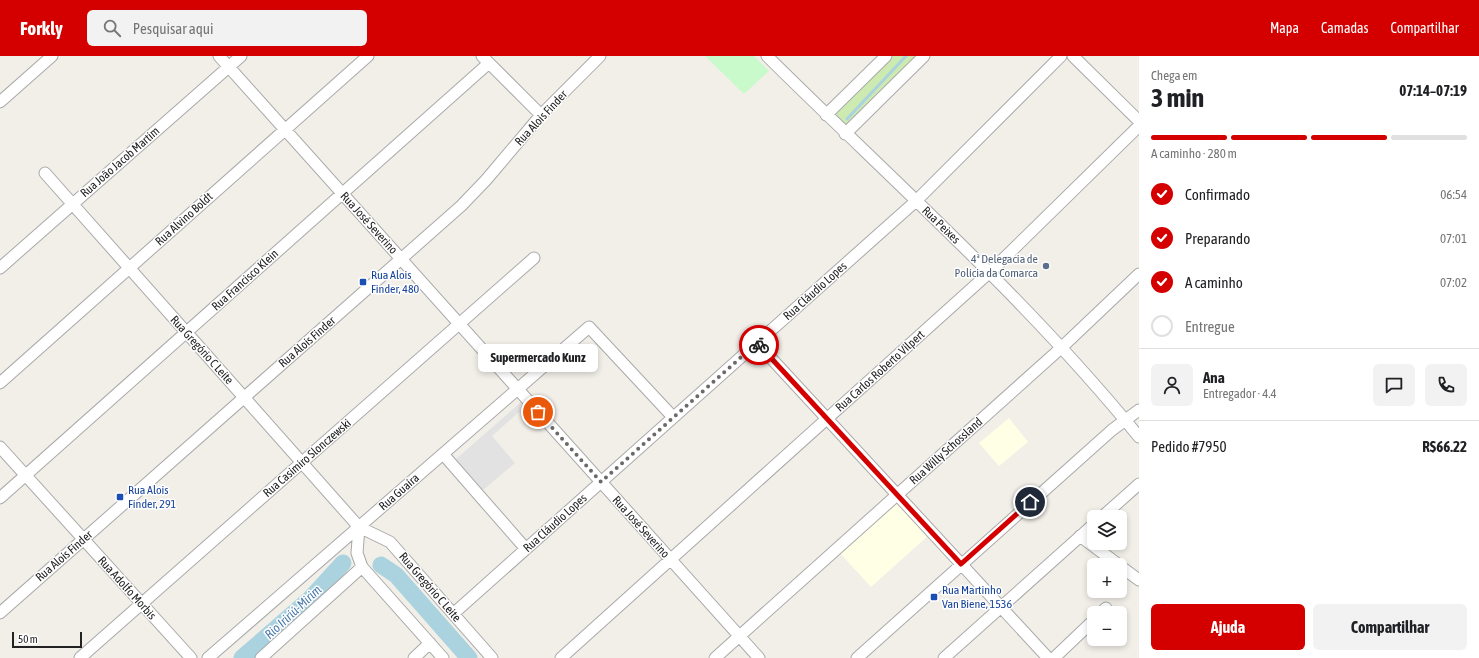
<!DOCTYPE html>
<html lang="pt">
<meta charset="utf-8">
<style>
:root{--surface:#fff;--page:#f2f2f2;--text:#202124;--muted:#757577;--line:#e0e0e0;--accent:#d40000}
body{margin:0;font-family:"Asap Condensed",sans-serif;background:var(--page);color:var(--text);height:100vh;display:flex;flex-direction:column;font-size:15px;white-space:nowrap}
*{box-sizing:border-box;margin:0}
p{font-size:13px;color:var(--muted)}
.icon{flex:none;width:22px;height:22px;fill:none;stroke:currentColor;stroke-width:2;stroke-linecap:round;stroke-linejoin:round}
.map{position:relative;flex:1;overflow:hidden}
.panel{display:flex;flex-direction:column;background:var(--surface);width:340px}
.panel>*{flex:none}
.fabs{position:absolute;left:1087px;top:454px;display:grid;gap:8px}
.fabs a{display:grid;place-items:center;width:40px;height:40px;border-radius:6px;background:var(--surface);box-shadow:0 2px 6px #0003;font-size:20px}
.scale{position:absolute;left:12px;bottom:10px;width:70px;box-sizing:border-box;padding-left:4px;border:2px solid #222;border-top:0;font-size:11px;line-height:14px;white-space:nowrap;color:#222;-webkit-text-stroke:3px #fff;paint-order:stroke}
.pin{position:absolute;display:grid;place-items:center;width:34px;height:34px;color:#fff;margin:-17px;border:2px solid #fff;border-radius:50%;box-shadow:0 1px 4px #0007}
.courier{position:absolute;display:grid;place-items:center;width:40px;height:40px;margin:-20px;border:3px solid #d40000;border-radius:50%;background:#fff;color:#222;box-shadow:0 1px 5px #0007}
.bubble{position:absolute;height:28px;border-radius:6px;background:var(--surface);box-shadow:0 2px 6px #0003;font-size:13px;font-weight:700;line-height:28px;text-align:center}
.head em{font-style:normal;font-weight:700}
.head div{display:flex;flex-direction:column-reverse}
.head{display:flex;align-items:center;justify-content:space-between;height:68px;padding:0 12px}
h1{font-size:26px;font-weight:700;line-height:30px}
.bar{display:grid;grid-template-columns:repeat(4,1fr);gap:6px 4px;align-content:center;height:48px;padding:0 12px}
.bar i{height:5px;border-radius:3px;background:var(--line)}
.bar .on{background:var(--accent)}
.bar p{grid-column:span 4}
.line{display:flex;align-items:center;gap:10px;padding:0 12px;border-top:1px solid var(--line)}
.line div{flex:1}
.round{display:grid;place-items:center;flex:none;width:42px;height:42px;border-radius:6px;background:var(--page)}
ol{padding:0 12px;list-style:none}
li{display:flex;align-items:center;gap:12px;height:44px}
li p{margin-inline-start:auto}
li .icon{padding:4px;border-radius:50%;background:var(--accent);color:#fff;stroke-width:4}
li:last-child{color:var(--muted)}
li i{width:22px;height:22px;border:2px solid var(--line);border-radius:50%}
.primary-button{display:flex;gap:8px;margin-top:auto;padding:8px 12px}
.primary-button a{flex:1;height:46px;border-radius:6px;background:var(--accent);color:#fff;font-size:16px;font-weight:700;line-height:46px;text-align:center}
.primary-button a+a{background:var(--page);color:var(--text)}
header{display:flex;align-items:center;gap:24px;box-sizing:border-box;height:56px;padding:0 20px;background:var(--accent);color:#fff}
header strong{font-size:19px}
nav{display:flex;gap:22px;margin-inline-start:auto;font-size:14px}
.search{width:280px;height:36px;background:var(--page);display:flex;align-items:center;gap:10px;box-sizing:border-box;padding:0 14px;border-radius:6px;color:var(--muted);font-size:15px}
main{display:flex;flex:1;min-height:0}
.map>svg:first-child{display:block}
.education{fill:#ffffe5}
.grass{fill:#cdebb0}
.park{fill:#c8facc}
.parking{fill:#e2e2e2}
.lines{fill:none;stroke-linecap:round;stroke-linejoin:round}
.stream{stroke:#aad3df;stroke-width:3}
.river{stroke:#aad3df;stroke-width:17}
.minor-casing{stroke:#a9a9a9;stroke-width:13}
.minor{stroke:#fff;stroke-width:11}
.done{stroke:#6b6a68;stroke-width:4;stroke-dasharray:0 7.2}
.route{stroke:#d40000;stroke-width:5}
.service-dot{fill:#5c6f8a;stroke:#fff;stroke-width:1.5}
.transit-dot{fill:#1a4fb4;stroke:#fff;stroke-width:1.5}
.labels{text-anchor:middle;dominant-baseline:central;stroke-width:3;stroke-linejoin:round;paint-order:stroke}
.street-label{font-size:12px;fill:#222;stroke:#fff}
.service-label{font-size:12px;fill:#4e5e75;stroke:#fff;text-anchor:end}
.transit-label{font-size:12px;fill:#164399;stroke:#fff;text-anchor:start}
.water-label{font-size:13px;font-style:italic;fill:#4a7aab;stroke:#fff}
</style>
<header>
<strong>Forkly</strong>
<div class="search"><svg class="icon" aria-label="search" viewBox="0 0 24 24"><circle cx="10" cy="10" r="6"/><path d="M15 15l6 6"/></svg>Pesquisar aqui</div>
<nav><a>Mapa</a><a>Camadas</a><a>Compartilhar</a></nav>
</header>
<main>
<div class="map">
<svg width="1139" height="602" viewBox="0 0 1139 602">
<rect width="100%" height="100%" fill="#f2efe9"/>
<path class="education" d="M1009 362 1028 386 999 410 979 387Z
M898 443 930 478 871 531 839 496Z"/>
<path class="grass" d="M891 0H918L848 69H845L835 61 834 56Z"/>
<path class="park" d="M705 0H754L769 15 744 38Z"/>
<path class="parking" d="M521 346 537 364 531 369 519 356 492 380 515 407 483 434 456 403Z"/>
<g class="lines">
<path class="stream" d="M847 63 906 0"/>
<path class="river" d="M381 509 396 519 469 602
M242 602 309 544 343 507"/>
<g class="minor-casing">
<path id="minor" d="M219 0 759 602
M482 0 541 59
M767 0C893 125 1027 243 1139 381
M1073 0 1139 65
M0 46 52 0
M826 59 886 0
M845 78 924 0
M45 117 359 471 390 486 492 602
M0 212 241 0
M757 287 1048 602
M0 327 368 0
M0 391 191 602
M443 398 526 493
M0 442 489 7
M1102 461 1139 428
M359 471 357 497 362 511 443 602
M1080 480 1119 509
M1120 510 1139 524
M0 557 461 150 486 124 541 59 600 0
M1101 557 1106 552
M453 558 916 145 1061 0
M80 602 534 202
M208 602 589 271 673 361
M261 602 362 511
M414 602 430 587
M561 602 990 216 1139 70
M715 602 1061 292 1139 218
M857 602 1112 374 1139 354
M944 602 1094 468
M1054 602 1094 564"/>
</g>
<use href="#minor" class="minor"/>
</g>
<g class="lines">
<path class="done" d="M538 356 601 426 757 287 759 289"/>
<path class="route" d="M759 289 961 508 1030 446"/>
</g>
<circle class="service-dot" cx="1046" cy="210" r="4"/>
<g class="transit-dot">
<rect x="359" y="222" width="8" height="8" rx="2"/>
<rect x="116" y="437" width="8" height="8" rx="2"/>
<rect x="930" y="537" width="8" height="8" rx="2"/>
</g>
<g class="labels">
<g class="street-label">
<text transform="translate(541 62) rotate(-47)">Rua Alois Finder</text>
<text transform="translate(120 106) rotate(-41)">Rua João Jacob Martim</text>
<text transform="translate(184 163) rotate(-42)">Rua Alvino Boldt</text>
<text transform="translate(369 167) rotate(48)">Rua José Severino</text>
<text transform="translate(941 169) rotate(44)">Rua Peixes</text>
<text transform="translate(245 224) rotate(-42)">Rua Francisco Klein</text>
<text transform="translate(815 235) rotate(-42)">Rua Cláudio Lopes</text>
<text transform="translate(307 286) rotate(-41)">Rua Alois Finder</text>
<text transform="translate(202 294) rotate(48)">Rua Gregório C Leite</text>
<text transform="translate(880 315) rotate(-42)">Rua Carlos Roberto Vilpert</text>
<text transform="translate(946 395) rotate(-42)">Rua Willy Schossland</text>
<text transform="translate(307 402) rotate(-41)">Rua Casimiro Slonczewski</text>
<text transform="translate(399 436) rotate(-41)">Rua Guaíra</text>
<text transform="translate(555 467) rotate(-42)">Rua Cláudio Lopes</text>
<text transform="translate(641 471) rotate(48)">Rua José Severino</text>
<text transform="translate(64 500) rotate(-41)">Rua Alois Finder</text>
<text transform="translate(430 531) rotate(49)">Rua Gregório C Leite</text>
<text transform="translate(127 532) rotate(48)">Rua Adolfo Morbis</text>
</g>
<g class="service-label">
<text x="1038" y="203">4ª Delegacia de<tspan x="1038" dy="14">Polícia da Comarca</tspan></text>
</g>
<g class="transit-label">
<text x="371" y="219">Rua Alois<tspan x="371" dy="14">Finder, 480</tspan></text>
<text x="128" y="434">Rua Alois<tspan x="128" dy="14">Finder, 291</tspan></text>
<text x="942" y="534">Rua Martinho<tspan x="942" dy="14">Van Biene, 1536</tspan></text>
</g>
<g class="water-label">
<text transform="translate(293 556) rotate(-43)">Rio Iririú-Mirim</text>
</g>
</g>
</svg>
<div class="fabs">
<a><svg class="icon" aria-label="layers" viewBox="0 0 24 24"><path d="M12 4l9 5-9 5-9-5zM3 14l9 5 9-5"/></svg></a>
<a>+</a>
<a>−</a>
</div>
<div class="scale">50 m</div>
<div class="pin" style="left:538px;top:356px;background:#ea580c"><svg class="icon" aria-label="bag" viewBox="0 0 24 24"><path d="M5 8h14l-1 12H6zM9 8a3 3 0 0 1 6 0"/></svg></div>
<div class="pin" style="left:1030px;top:446px;background:#1f2937"><svg class="icon" aria-label="home" viewBox="0 0 24 24"><path d="M3 11l9-7 9 7M6 9v11h12V9"/></svg></div>
<div class="courier" style="left:759px;top:289px"><svg class="icon" aria-label="bike" viewBox="0 0 24 24"><circle cx="6" cy="16" r="4"/><circle cx="18" cy="16" r="4"/><path d="M6 16l4-8h5l3 8M10 8l3 8H6M13 5h3"/></svg></div>
<div class="bubble" style="left:478px;top:288px;width:120px">Supermercado Kunz</div>
</div>
<section class="panel">
<div class="head"><div><h1>3 min</h1><p>Chega em</p></div><em>07:14–07:19</em></div>
<div class="bar"><i class="on"></i><i class="on"></i><i class="on"></i><i></i><p>A caminho · 280 m</p></div>
<ol>
<li><svg class="icon" aria-label="check" viewBox="0 0 24 24"><path d="M5 12l5 5 9-10"/></svg>Confirmado<p>06:54</p></li>
<li><svg class="icon" aria-label="check" viewBox="0 0 24 24"><path d="M5 12l5 5 9-10"/></svg>Preparando<p>07:01</p></li>
<li><svg class="icon" aria-label="check" viewBox="0 0 24 24"><path d="M5 12l5 5 9-10"/></svg>A caminho<p>07:02</p></li>
<li><i></i>Entregue</li>
</ol>
<div class="line" style="height:72px"><a class="round"><svg class="icon" aria-label="person" viewBox="0 0 24 24"><circle cx="12" cy="8" r="4"/><path d="M4 21q1-7 8-7t8 7"/></svg></a><div><b>Ana</b><p>Entregador · 4.4</p></div><a class="round"><svg class="icon" aria-label="chat" viewBox="0 0 24 24"><path d="M4 5h16v11H9l-5 4z"/></svg></a><a class="round"><svg class="icon" aria-label="phone" viewBox="0 0 24 24"><path d="M5 4h4l2 5-3 2q2 4 5 5l2-3 5 2v4C11 20 4 13 5 4z"/></svg></a></div>
<div class="line" style="height:52px"><div>Pedido #7950</div><b>R$66.22</b></div>
<div class="primary-button"><a>Ajuda</a><a>Compartilhar</a></div>
</section>
</main>
